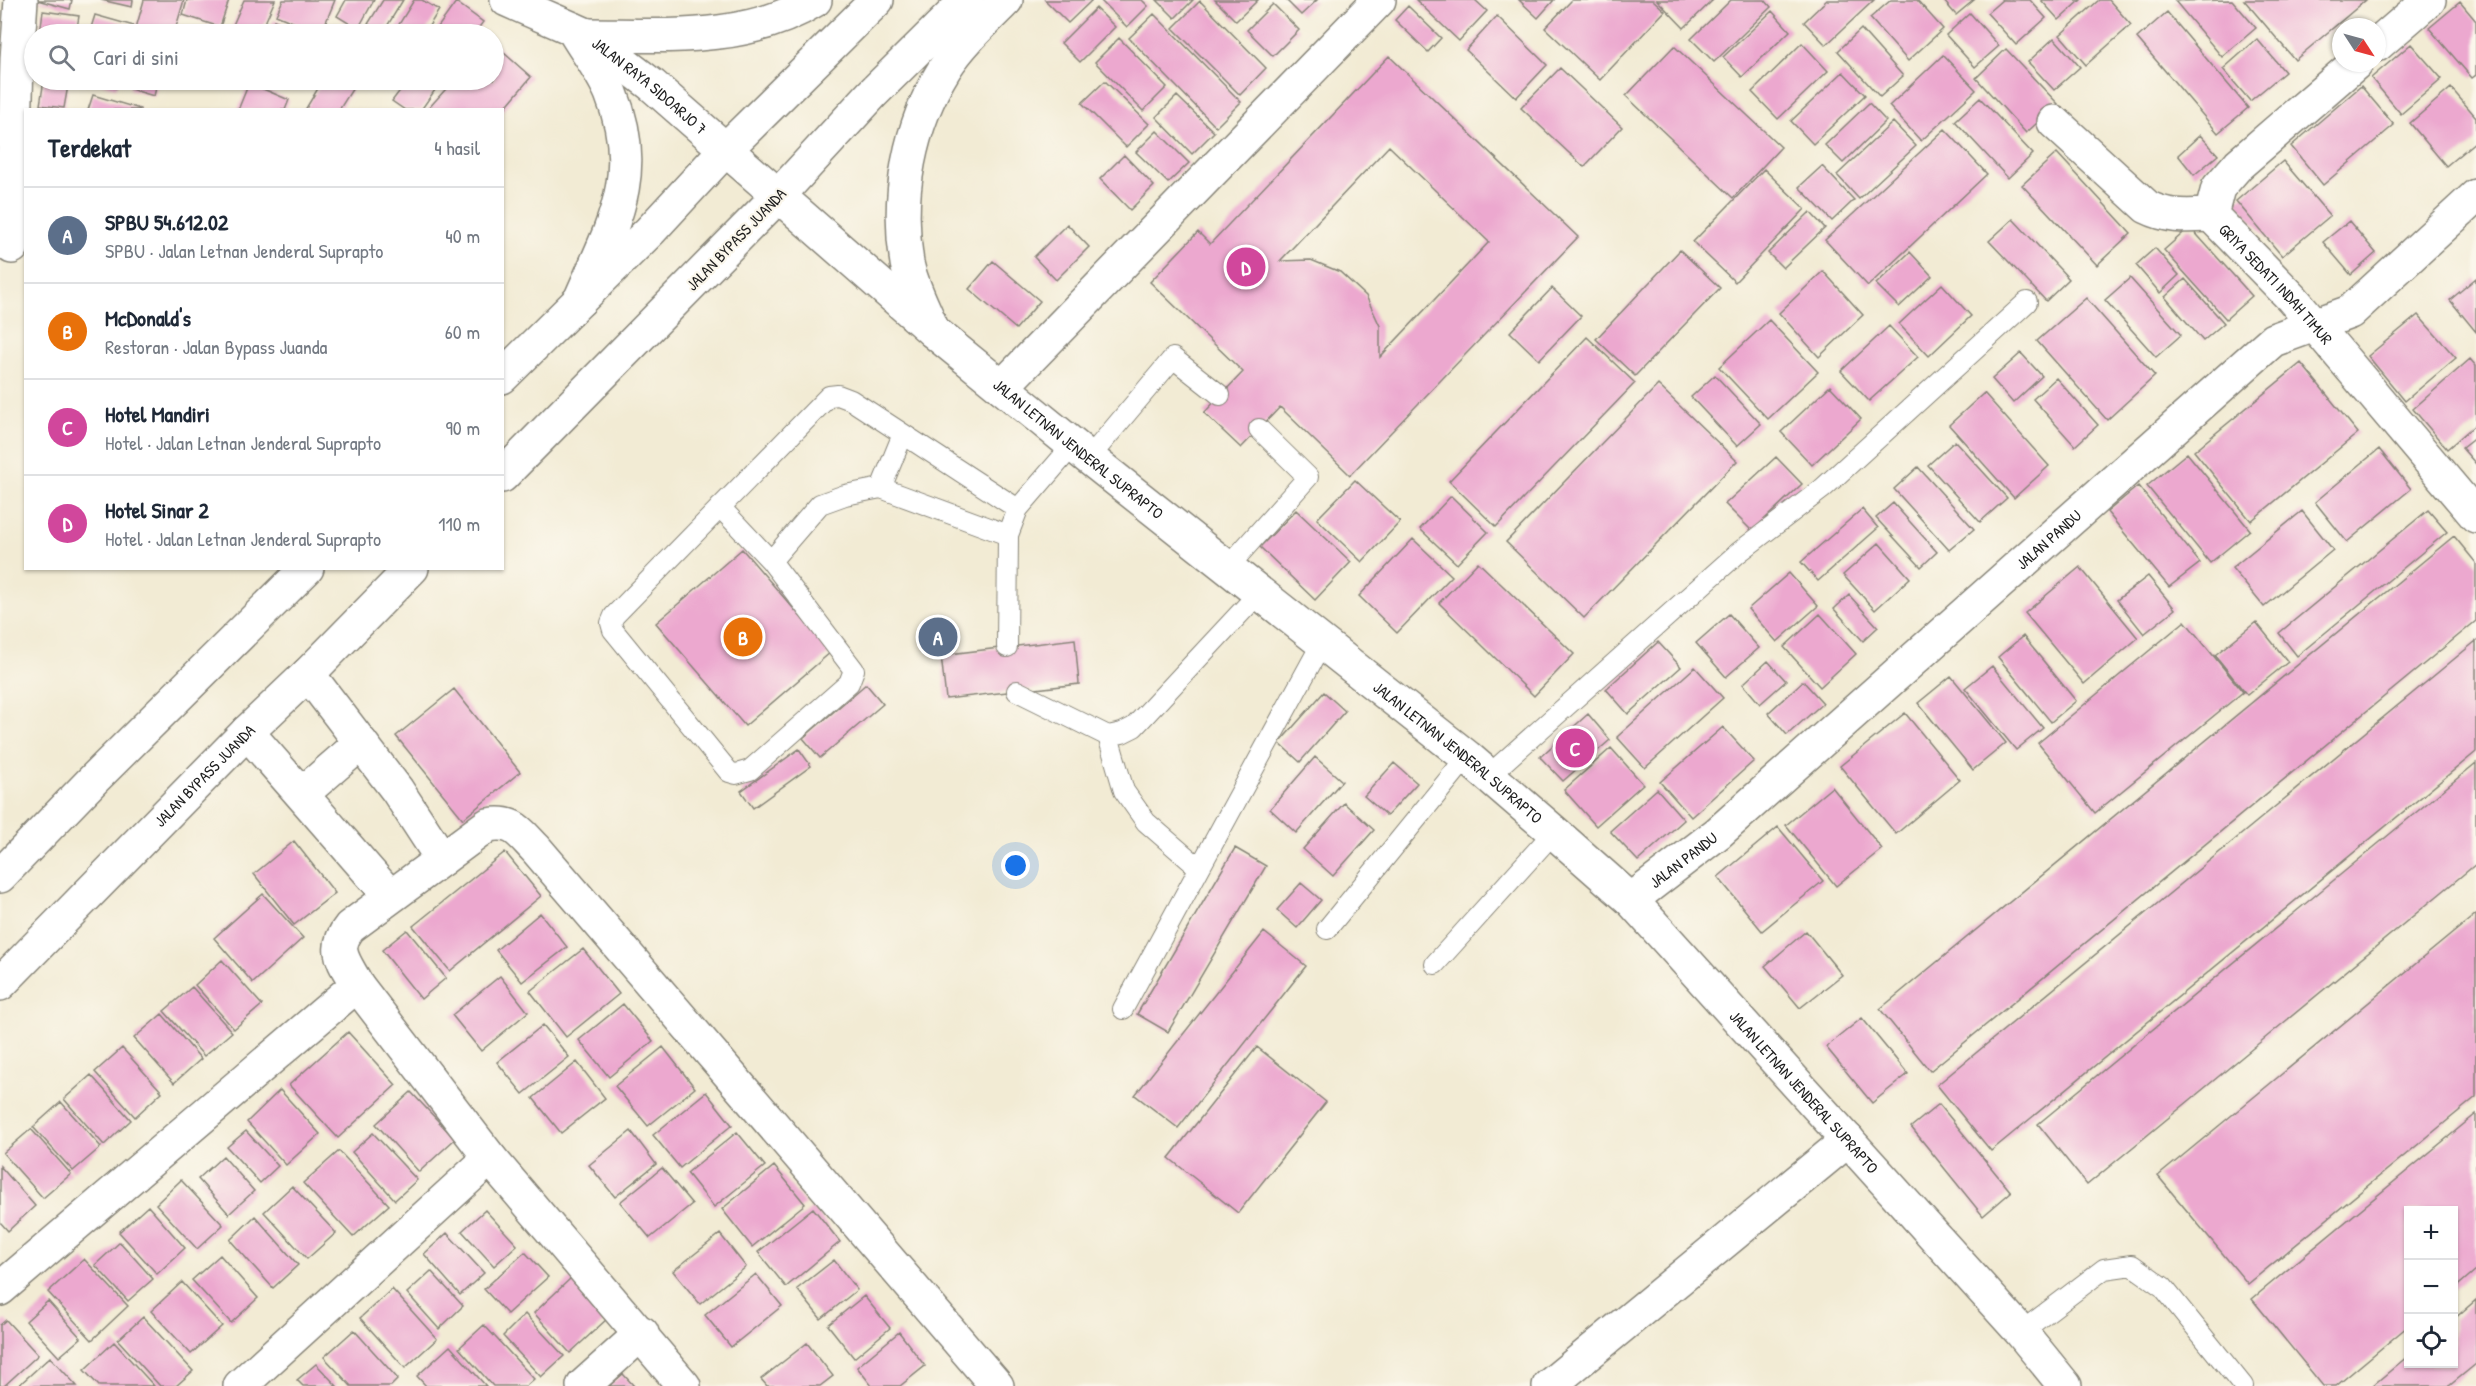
<!DOCTYPE html>
<html lang="id">
<meta charset="utf-8">
<style>
body{margin:0;font-family:"Patrick Hand",sans-serif;background:#f6f6f7;color:#1f2937}
.controls{position:absolute;right:18px;bottom:18px;display:grid;overflow:hidden;border-radius:0px;box-shadow:0 2px 4px #0004}
.controls button{width:54px;height:54px;display:grid;place-items:center;padding:0;border:0;border-bottom:2px solid #e0e1e3;background:#fff;color:#1f2937;font:30px sans-serif}
.compass{position:absolute;left:2332px;top:18px;width:54px;height:54px;border-radius:50%;background:#fff;box-shadow:0 2px 4px #0004;rotate:126deg}
.you{position:absolute;left:1016px;top:866px;width:21px;height:21px;margin:-15px;border:4px solid #fff;border-radius:50%;background:#1a73e8;box-shadow:0 0 0 9px #1a73e833}
.badge{display:grid;place-items:center;width:39px;height:39px;border-radius:50%;background:#1a73e8;color:#fff;font-size:20px;font-weight:700}
.pin{position:absolute;translate:-50% -50%;border:3px solid #fff;box-shadow:0 2px 6px #0006}
.list{margin:0;padding:0;list-style:none}
h2{display:flex;justify-content:space-between;align-items:center;height:78px;margin:0;padding:0 24px;font-size:26px}
h2 small{font-size:20px;font-weight:400;color:#747a83}
.list li{display:grid;grid-template-columns:39px 1fr auto;gap:18px;align-items:center;box-sizing:border-box;height:96px;padding:0 24px;border-top:2px solid #e0e1e3}
.list b{display:block;font-size:22px;white-space:nowrap}
.list p{margin:0;font-size:20px;white-space:nowrap;color:#747a83}
.list em{font-size:20px;font-style:normal;color:#747a83}
.icon{flex:none;width:33px;height:33px;fill:none;stroke:currentColor;stroke-width:2;stroke-linecap:round;stroke-linejoin:round}
.map{position:relative;flex:none;width:2476px;height:1386px;overflow:hidden}
.search{position:absolute;background:#fff;box-shadow:0 2px 4px #0004;left:24px;top:24px;width:480px;height:66px;display:flex;align-items:center;gap:15px;box-sizing:border-box;padding:0 21px;border-radius:33px;color:#747a83;font-size:22px}
.panel{position:absolute;background:#fff;box-shadow:0 2px 4px #0004;left:24px;top:108px;width:480px;height:462px;border-radius:0px}
.map>svg:first-child{display:block}
.building{fill:#eca8cf;fill-rule:evenodd}
.lines{fill:none;stroke-linecap:round;stroke-linejoin:round}
.service-casing{stroke:#878478;stroke-width:22}
.minor-casing{stroke:#878478;stroke-width:36}
.tertiary-casing{stroke:#878478;stroke-width:36}
.secondary-casing{stroke:#878478;stroke-width:36}
.trunk-casing{stroke:#878478;stroke-width:36}
.service{stroke:#fff;stroke-width:20}
.minor{stroke:#fff;stroke-width:33}
.tertiary{stroke:#fff;stroke-width:33}
.secondary{stroke:#fff;stroke-width:33}
.trunk{stroke:#fff;stroke-width:33}
.labels{text-anchor:middle;dominant-baseline:central;stroke-width:4.5;stroke-linejoin:round;paint-order:stroke}
.street-label{font-size:16px;fill:#1c1c1c;stroke:#fbf7ec}
</style>
<div class="map">
<svg width="2476" height="1386" viewBox="0 0 2476 1386">
<rect width="100%" height="100%" fill="#fbf7ec"/>
<filter id="ink" filterUnits="userSpaceOnUse"><feTurbulence type="fractalNoise" baseFrequency=".0167" numOctaves="2"/><feDisplacementMap in="SourceGraphic" scale="12" xChannelSelector="R" yChannelSelector="G"/><feConvolveMatrix kernelMatrix="1 2 1 2 8 2 1 2 1" color-interpolation-filters="sRGB"/></filter>
<filter id="wash" filterUnits="userSpaceOnUse"><feTurbulence type="fractalNoise" baseFrequency=".008" numOctaves="4" result="noise"/><feDisplacementMap in="SourceGraphic" scale="24" xChannelSelector="R" yChannelSelector="G"/><feGaussianBlur stdDeviation="1.35" result="paint"/><feColorMatrix in="noise" values="0 0 0 0 0 0 0 0 0 0 0 0 0 0 0 0 0 1.4 0 .05"/><feComposite in="paint" operator="in"/></filter>
<g filter="url(#wash)">
<rect width="100%" height="100%" fill="#f2ebd4"/>
<g id="blocks">
<!-- building -->
<path class="building" d="M37 0H72L70 9Z
M101 0H133L132 7Z
M144 0H184L174 34H158L136 28Z
M187 0H229L220 27 183 15Z
M244 0H275L260 34H229Z
M283 0H335L321 34 276 15Z
M346 0H374L358 29 337 16Z
M383 0H403L383 33 368 24Z
M414 0H422L439 10 424 34H393Z
M1045 0H1092L1068 23Z
M1100 0H1142L1148 6 1127 27Z
M1157 0H1193L1175 18Z
M1215 0H1258L1236 21Z
M1286 0H1317L1301 15Z
M1416 0H1475L1487 11 1459 41Z
M1519 0H1554L1538 18Z
M1572 0H1653L1665 11 1600 80 1545 28Z
M1657 0H1713L1684 28Z
M1731 0H1765L1771 7 1714 62 1691 39Z
M1827 0H1874L1826 45 1804 22Z
M1891 0H1917L1943 29 1908 61 1870 18Z
M1943 0H1974L1956 15Z
M2002 0H2030L2046 18 2016 45 1987 13Z
M2041 0H2081L2059 20Z
M2099 0H2109L2131 25 2086 65 2060 35Z
M2232 0 2256 28 2222 57 2175 1Z
M2244 0H2366L2295 60Z
M1200 1 1266 68 1240 95 1173 28Z
M456 2 483 22 474 34H433Z
M2460 2 2476 21V75L2472 78 2429 28Z
M1273 4 1299 30 1273 56 1247 30Z
M1408 6 1441 38 1428 52 1395 20Z
M1096 8 1115 27 1080 62 1061 43Z
M43 11 79 16 76 34H40Z
M1772 11 1790 31 1742 77 1723 57Z
M2167 12 2248 108 2218 133 2137 38Z
M1970 13 1999 46 1975 67 1946 35Z
M1154 14 1241 102 1216 127 1129 38Z
M95 15 134 26 132 34H89Z
M1497 16 1547 65 1516 98 1466 50Z
M274 20 309 34H268Z
M1861 29 1903 76 1880 97 1838 51Z
M1119 38 1167 87 1143 111 1095 62Z
M2054 38 2080 67 2054 90 2028 62Z
M2257 39 2285 72 2250 101 2223 69Z
M1802 43 1828 71 1778 119 1752 92Z
M494 44 531 77 503 110H427L454 80H494Z
M2411 44 2442 79 2401 114 2371 78Z
M1674 46 1781 147 1733 198 1626 96Z
M2006 49 2058 104 2026 133 1976 78Z
M1943 55 1976 90 1921 141 1889 106Z
M1389 56 1578 237 1350 475 1280 407 1241 448 1204 413 1243 372 1150 282 1198 232 1210 244ZM1389 146 1489 242 1380 357V326L1366 296 1340 272 1311 260 1280 261Z
M1560 68 1622 127 1584 167 1521 108Z
M1843 72 1865 95 1813 144 1791 121Z
M44 80H69L64 108 40 105Z
M90 80H119L116 88Z
M132 80H158L154 96 130 89Z
M323 80H358L339 110H305Z
M408 80H442L421 110H405L392 101Z
M1105 81 1149 124 1126 147 1082 103Z
M249 83 289 100 285 110H238Z
M2361 86 2394 125 2323 185 2291 146Z
M2451 88 2476 117V141L2446 166 2410 123Z
M93 95 140 109V110H88Z
M1177 96 1214 132 1192 154 1156 117Z
M1980 98 2033 154 2008 178 1955 121Z
M1869 103 1886 121 1843 163 1825 145Z
M1893 122 1916 146 1859 199 1837 175Z
M1945 129 1987 174 1868 286 1825 240Z
M1157 131 1189 163 1168 183 1136 152Z
M2200 135 2218 155 2194 175 2178 155Z
M2057 153 2131 233 2097 265 2022 185Z
M1124 155 1154 186 1130 210 1100 179Z
M2283 161 2330 216 2282 256 2236 201Z
M1822 166 1854 200 1832 221 1799 187Z
M1764 169 1805 209 1735 282 1693 242Z
M1810 212 1825 228 1783 268 1768 253Z
M2013 219 2069 279 2046 301 1989 241Z
M2349 221 2376 253 2351 275 2323 242Z
M1067 224 1089 247 1056 280 1034 257Z
M2190 227 2252 296 2226 319 2164 250Z
M2155 248 2179 275 2160 293 2136 265Z
M1680 250 1720 288 1635 376 1596 339Z
M1910 252 1932 276 1899 307 1876 284Z
M993 261 1040 301 1016 329 969 289Z
M1823 271 1863 315 1819 357 1779 313Z
M2130 278 2181 335 2156 357 2105 300Z
M2476 278V332L2450 300Z
M2185 279 2224 323 2203 341 2165 297Z
M1942 284 1971 316 1929 356 1899 324Z
M1552 288 1581 316 1539 360 1510 332Z
M2086 298 2155 376 2107 420 2037 341Z
M2418 315 2456 358 2405 401 2368 356Z
M1769 320 1818 372 1768 419 1719 367Z
M1889 326 1918 357 1869 401 1841 371Z
M1587 337 1635 383 1496 527 1449 481Z
M2021 353 2042 376 2013 403 1992 379Z
M2470 359 2476 366V424L2447 449 2413 409Z
M2301 363 2358 433 2251 521 2194 451Z
M1715 375 1761 424 1737 446 1691 397Z
M2056 378 2098 425 2075 446 2033 399Z
M1658 385 1737 461 1584 618 1506 542Z
M1830 386 1861 419 1812 465 1781 432Z
M1984 393 2049 466 2014 498 1949 425Z
M2476 437V464L2462 448Z
M1955 441 2007 498 1980 522 1928 465Z
M2379 449 2411 489 2347 542 2315 502Z
M2187 453 2250 530 2210 563 2147 486Z
M1776 457 1802 484 1752 531 1725 504Z
M1918 467 1974 529 1949 550 1894 489Z
M1355 480 1400 522 1362 562 1317 519Z
M2138 486 2200 563 2169 587 2107 512Z
M1451 496 1488 532 1457 564 1420 529Z
M1893 503 1937 552 1921 567 1876 518Z
M1862 509 1878 528 1818 581 1801 562Z
M1296 510 1351 562 1315 600 1260 547Z
M2428 510 2447 532 2297 656 2279 633Z
M2302 511 2333 550 2264 607 2232 568Z
M2454 536 2476 563V621L1930 1071 1880 1009Z
M1413 539 1452 576 1397 633 1359 596Z
M1879 543 1910 578 1875 610 1843 575Z
M742 549 831 652 745 726 656 623Z
M1478 562 1574 654 1534 696 1439 603Z
M2080 567 2138 638 2084 684 2025 613Z
M1789 573 1818 606 1777 642 1748 609Z
M2148 576 2175 609 2144 634 2117 600Z
M1849 595 1878 627 1863 641 1834 609Z
M1729 614 1759 648 1726 677 1696 643Z
M1820 614 1856 654 1820 687 1784 647Z
M2185 621 2243 692 2095 813 2038 743Z
M2256 622 2288 662 2247 695 2215 655Z
M2023 636 2076 701 2051 722 1998 657Z
M1075 639 1079 684 946 699 941 655Z
M2476 641V752L1991 1151 1937 1085Z
M1658 642 1681 667 1628 714 1606 689Z
M1768 661 1786 681 1760 704 1743 684Z
M1992 666 2043 728 2016 750 1965 688Z
M1695 667 1723 698 1645 768 1617 737Z
M1951 676 2006 743 1973 770 1918 703Z
M1803 681 1823 703 1787 735 1768 713Z
M866 684 883 704 820 758 803 738Z
M454 689 520 772 463 819 396 736Z
M1324 692 1345 711 1300 762 1279 743Z
M1905 713 1960 780 1896 834 1840 766Z
M1588 714 1610 740 1563 781 1540 757Z
M1723 727 1754 761 1691 817 1660 782Z
M1611 748 1643 784 1596 826 1564 790Z
M799 749 811 766 753 808 741 791Z
M1315 757 1342 781 1296 833 1270 809Z
M1394 763 1417 783 1387 816 1364 796Z
M2476 763V864L2087 1185 2038 1124Z
M1832 787 1882 849 1836 886 1786 825Z
M1657 789 1684 820 1638 861 1610 831Z
M1344 803 1374 830 1333 876 1303 849Z
M1778 827 1823 881 1762 931 1718 877Z
M294 841 335 893 294 925 254 874Z
M1235 848 1266 866 1168 1032 1137 1014Z
M505 852 541 896 450 971 413 926Z
M1301 883 1321 900 1297 928 1277 910Z
M263 894 303 938 253 983 214 938Z
M540 913 567 947 522 982 496 950Z
M2476 914V1097L2248 1284 2158 1176Z
M407 930 446 978 421 999 382 950Z
M1806 931 1842 975 1800 1008 1765 966Z
M1264 932 1306 966 1178 1128 1135 1095Z
M583 949 619 994 566 1037 530 991Z
M222 960 262 1005 234 1029 195 985Z
M500 976 528 1012 481 1051 452 1015Z
M192 987 232 1032 204 1056 164 1011Z
M623 1004 653 1041 609 1077 579 1040Z
M162 1014 201 1059 174 1083 134 1038Z
M1862 1018 1908 1074 1872 1103 1826 1047Z
M543 1025 569 1057 523 1094 497 1062Z
M348 1032 396 1085 338 1138 289 1085Z
M663 1047 695 1088 648 1126 615 1086Z
M1257 1047 1326 1102 1238 1213 1169 1158Z
M122 1048 162 1092 135 1117 95 1072Z
M577 1062 605 1098 561 1133 533 1098Z
M91 1075 131 1120 104 1145 64 1099Z
M280 1090 320 1134 286 1165 247 1122Z
M411 1092 455 1139 419 1172 376 1124Z
M706 1092 732 1125 680 1168 653 1135Z
M61 1102 101 1147 73 1171 33 1127Z
M1939 1104 2011 1192 1983 1216 1911 1127Z
M2476 1114V1270L2454 1289V1210H2408V1326L2336 1386H2323L2252 1299Z
M31 1129 71 1174 43 1198 3 1153Z
M246 1131 278 1166 260 1183 227 1147Z
M631 1131 656 1164 615 1197 589 1165Z
M737 1132 765 1166 714 1207 687 1173Z
M373 1133 417 1180 395 1200 352 1152Z
M339 1151 389 1205 353 1237 303 1183Z
M223 1156 254 1191 229 1214 198 1179Z
M0 1166 35 1206 8 1231 0 1222Z
M774 1166 805 1204 752 1247 722 1209Z
M662 1168 692 1204 650 1238 620 1202Z
M181 1180 223 1225 197 1249 156 1204Z
M292 1186 336 1233 307 1259 264 1212Z
M148 1206 185 1248 157 1274 119 1232Z
M813 1208 840 1242 786 1287 758 1252Z
M485 1210 517 1245 494 1266 462 1231Z
M255 1216 298 1265 273 1288 230 1240Z
M447 1233 484 1273 460 1295 424 1254Z
M720 1234 746 1267 700 1304 673 1271Z
M120 1242 153 1279 128 1301 95 1265Z
M525 1252 548 1277 507 1314 484 1289Z
M220 1255 258 1298 231 1323 192 1280Z
M84 1259 128 1306 92 1340 48 1292Z
M834 1260 857 1290 821 1319 797 1289Z
M431 1271 463 1306 439 1329 407 1293Z
M756 1274 782 1306 731 1347 705 1315Z
M571 1278 607 1319 570 1353 534 1313Z
M182 1282 222 1326 191 1354 151 1311Z
M392 1289 437 1339 405 1368 360 1318Z
M864 1296 890 1328 854 1358 828 1325Z
M2476 1300V1364L2449 1386H2372L2408 1356V1364H2454V1319Z
M48 1301 81 1338 59 1357 26 1321Z
M525 1314 564 1356 541 1377 503 1336Z
M143 1317 193 1371 176 1386H160L118 1340Z
M6 1320 38 1355 4 1386H0V1325Z
M484 1325 534 1379 526 1386H493L459 1348Z
M354 1330 398 1379 391 1386H351L324 1357Z
M899 1332 925 1366 900 1386H872L857 1367Z
M114 1342 154 1386H99L84 1370Z
M807 1343 833 1376 820 1386H767L761 1379Z
M450 1346 486 1386H426L417 1376Z
M50 1357 77 1386H18Z
M316 1364 337 1386H303L297 1380Z
M623 1374 634 1386H609Z"/>
</g>
</g>
<g filter="url(#ink)">
<use href="#blocks" fill-opacity="0" stroke="#878478" stroke-width="1.5"/>
<g class="lines">
<defs>
<path id="service" d="M1089 458 1173 358 1220 395
M881 488 903 434
M720 507 771 561
M1008 535 881 488 845 495 820 504 771 561 854 670 849 683 750 770 736 774 729 772 613 630 611 623 614 616 829 396 838 395 851 400 1018 509
M1227 568 1308 477 1259 429
M1007 647 1008 535 1018 509 1073 445
M1017 691 1108 736 1122 733 1134 727 1259 593
M1108 736 1124 791 1146 822 1199 868
M1488 776 1738 553 1822 489 2027 302
M1327 929 1467 757
M1435 964 1554 832
M1123 1009 1322 643
M2021 1332 2104 1269 2132 1265 2163 1287 2243 1386"/>
<g id="minor">
<path d="M2377 45 2429 0"/>
<path id="s1" d="M2356 63 2239 164 2218 188 2211 215 2292 298 2476 516"/>
<path d="M2054 122 2147 207C2169 218 2187 216 2211 215"/>
<path d="M12 247 17 59 21 0"/>
<path d="M308 674 397 790 442 859"/>
<path d="M247 732 390 896"/>
<path d="M302 794 361 743"/>
<path id="s2" d="M1631 900 1718 833 2273 340 2350 312 2476 196"/>
<path d="M0 1289 357 985"/>
<path d="M240 1386 490 1158"/>
<path d="M583 1386 642 1333"/>
<path d="M684 1386 490 1158 357 985C345 962 331 950 350 927L488 825C514 820 520 833 536 849L997 1386"/>
<path d="M1549 1386 1848 1140"/>
</g>
<path id="tertiary" d="M587 35C663 35 747 43 815 0
M933 331C925 310 911 285 907 263 896 196 909 126 945 68 961 43 985 21 1006 0
M1002 387 1379 0"/>
<g id="secondary">
<path id="s3" d="M507 0 587 35 652 85 933 331 1089 458 1467 757 1554 832 1631 900 2021 1332 2065 1386"/>
<path d="M502 377 650 231 725 150"/>
<path d="M502 476 778 196"/>
<path d="M0 876 94 779 307 568"/>
<path id="s4" d="M0 984 247 732 308 674 412 568"/>
</g>
<path id="trunk" d="M573 29C585 50 602 71 611 93 644 175 612 226 580 300
M725 150 877 0
M778 196 872 94 967 0"/>
</defs>
<!-- service casing -->
<use href="#service" class="service-casing"/>
<!-- minor casing -->
<use href="#minor" class="minor-casing"/>
<!-- tertiary casing -->
<use href="#tertiary" class="tertiary-casing"/>
<!-- secondary casing -->
<use href="#secondary" class="secondary-casing"/>
<!-- trunk casing -->
<use href="#trunk" class="trunk-casing"/>
<!-- service -->
<use href="#service" class="service"/>
<!-- minor -->
<use href="#minor" class="minor"/>
<!-- tertiary -->
<use href="#tertiary" class="tertiary"/>
<!-- secondary -->
<use href="#secondary" class="secondary"/>
<!-- trunk -->
<use href="#trunk" class="trunk"/>
</g>
</g>
<g class="labels">
<!-- street labels -->
<g class="street-label">
<text stroke="none"><textPath href="#s3" startOffset="168">JALAN RAYA SIDOARJO 7</textPath></text>
<text transform="translate(736 239) rotate(-46)">JALAN BYPASS JUANDA</text>
<text stroke="none"><textPath href="#s1" startOffset="309">GRIYA SEDATI INDAH TIMUR</textPath></text>
<text stroke="none"><textPath href="#s3" startOffset="730">JALAN LETNAN JENDERAL SUPRAPTO</textPath></text>
<text stroke="none"><textPath href="#s2" startOffset="552">JALAN PANDU</textPath></text>
<text stroke="none"><textPath href="#s3" startOffset="1216">JALAN LETNAN JENDERAL SUPRAPTO</textPath></text>
<text stroke="none"><textPath href="#s4" startOffset="292">JALAN BYPASS JUANDA</textPath></text>
<text stroke="none"><textPath href="#s2" startOffset="66">JALAN PANDU</textPath></text>
<text stroke="none"><textPath href="#s3" startOffset="1702">JALAN LETNAN JENDERAL SUPRAPTO</textPath></text>
</g>
</g>
</svg>
<div class="controls">
<button>+</button>
<button>−</button>
<button><svg class="icon" aria-label="locate" viewBox="0 0 24 24"><circle cx="12" cy="12" r="6"/><path d="M12 2v4M12 18v4M2 12h4M18 12h4"/></svg></button>
</div>
<svg class="compass" viewBox="-18 -18 36 36"><path d="M0-13l5 13h-10z" fill="#e53935"/><path d="M0 13l5-13h-10z" fill="#747a83"/></svg>
<div class="you"></div>
<div class="pin badge" style="left:938px;top:637px;background:#5c6f8a">A</div>
<div class="pin badge" style="left:743px;top:637px;background:#e8710a">B</div>
<div class="pin badge" style="left:1575px;top:748px;background:#d1479c">C</div>
<div class="pin badge" style="left:1246px;top:267px;background:#d1479c">D</div>
<div class="search"><svg class="icon" aria-label="search" viewBox="0 0 24 24"><circle cx="10" cy="10" r="6"/><path d="M15 15l6 6"/></svg>Cari di sini</div>
<section class="panel">
<h2>Terdekat<small>4 hasil</small></h2>
<ul class="list">
<li><span class="badge" style="background:#5c6f8a">A</span><div><b>SPBU 54.612.02</b><p>SPBU · Jalan Letnan Jenderal Suprapto</p></div><em>40 m</em></li>
<li><span class="badge" style="background:#e8710a">B</span><div><b>McDonald's</b><p>Restoran · Jalan Bypass Juanda</p></div><em>60 m</em></li>
<li><span class="badge" style="background:#d1479c">C</span><div><b>Hotel Mandiri</b><p>Hotel · Jalan Letnan Jenderal Suprapto</p></div><em>90 m</em></li>
<li><span class="badge" style="background:#d1479c">D</span><div><b>Hotel Sinar 2</b><p>Hotel · Jalan Letnan Jenderal Suprapto</p></div><em>110 m</em></li>
</ul>
</section>
</div>
